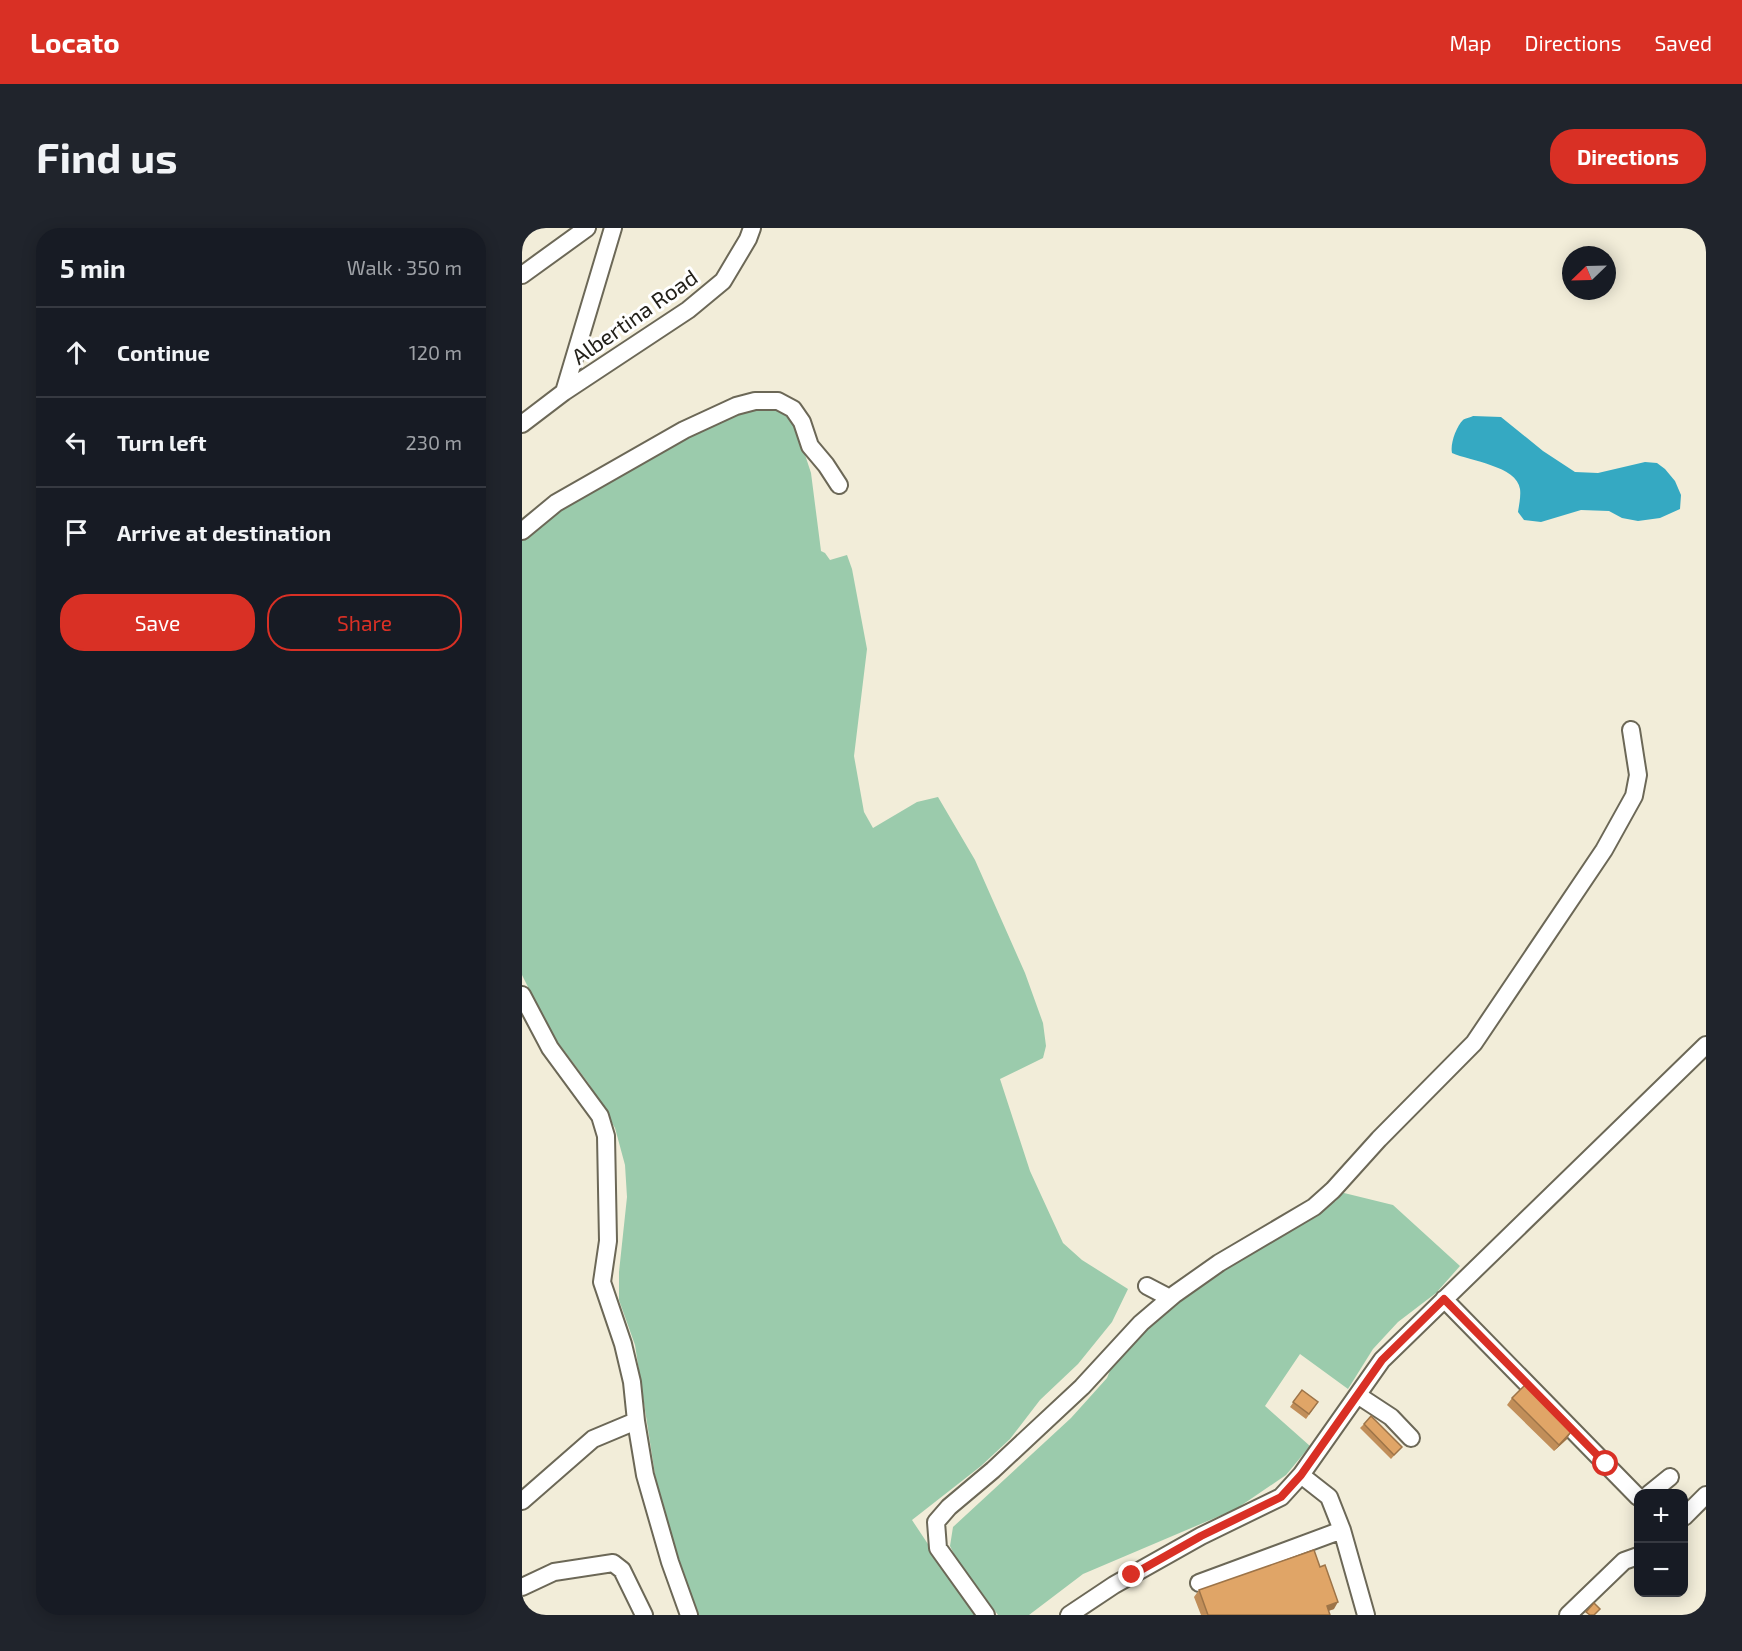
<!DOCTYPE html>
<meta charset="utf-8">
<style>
body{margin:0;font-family:"Exo 2",sans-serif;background:#20242c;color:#f1f3f6}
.controls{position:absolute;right:18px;bottom:18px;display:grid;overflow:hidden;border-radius:12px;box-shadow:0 3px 15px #0003}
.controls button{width:54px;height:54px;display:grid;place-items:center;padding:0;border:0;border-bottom:2px solid #363941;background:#171b24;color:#f1f3f6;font:30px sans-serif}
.compass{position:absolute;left:1040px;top:18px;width:54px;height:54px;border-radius:50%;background:#171b24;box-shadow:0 3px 15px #0003;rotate:247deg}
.stop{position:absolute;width:18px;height:18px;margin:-14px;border:4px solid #d93025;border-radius:50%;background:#fff}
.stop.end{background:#d93025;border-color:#fff;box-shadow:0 2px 6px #0008}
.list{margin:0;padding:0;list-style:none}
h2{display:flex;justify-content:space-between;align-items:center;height:78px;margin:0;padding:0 24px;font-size:26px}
h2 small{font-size:20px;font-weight:400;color:#9ea1a6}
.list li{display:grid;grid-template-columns:39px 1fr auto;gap:18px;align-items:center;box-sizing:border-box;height:90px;padding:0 24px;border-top:2px solid #363941}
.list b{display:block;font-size:22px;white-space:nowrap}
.list em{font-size:20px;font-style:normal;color:#9ea1a6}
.actions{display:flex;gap:12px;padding:18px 24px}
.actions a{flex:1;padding:14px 0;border:2px solid #d93025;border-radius:24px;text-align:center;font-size:21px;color:#d93025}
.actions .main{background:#d93025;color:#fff}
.icon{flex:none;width:33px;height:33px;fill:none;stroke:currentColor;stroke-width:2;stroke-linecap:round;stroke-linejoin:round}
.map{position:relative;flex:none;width:1184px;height:1387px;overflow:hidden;border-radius:24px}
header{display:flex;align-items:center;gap:36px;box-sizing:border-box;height:84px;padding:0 30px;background:#d93025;color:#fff}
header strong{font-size:28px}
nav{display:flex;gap:33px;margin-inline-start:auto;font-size:21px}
.intro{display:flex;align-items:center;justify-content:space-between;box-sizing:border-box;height:144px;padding:0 36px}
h1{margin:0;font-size:42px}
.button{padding:15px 27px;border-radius:24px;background:#d93025;color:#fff;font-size:21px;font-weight:700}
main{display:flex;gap:36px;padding:0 36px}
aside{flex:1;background:#171b24;border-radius:24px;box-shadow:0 3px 15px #0003}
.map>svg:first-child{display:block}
.green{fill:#9bcbac}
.water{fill:#35a9c2}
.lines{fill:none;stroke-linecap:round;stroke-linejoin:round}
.minor-casing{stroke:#6c6857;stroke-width:20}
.minor{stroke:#fff;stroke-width:16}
.wall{fill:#c18e59}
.shaded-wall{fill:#9d7448}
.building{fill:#e0a567;stroke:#9d7448;stroke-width:1.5}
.route{stroke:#d93025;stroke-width:8}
.labels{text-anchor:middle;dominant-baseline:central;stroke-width:6;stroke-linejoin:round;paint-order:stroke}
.street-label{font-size:22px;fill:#23211a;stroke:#fff}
</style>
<header>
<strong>Locato</strong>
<nav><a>Map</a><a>Directions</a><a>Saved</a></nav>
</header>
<div class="intro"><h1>Find us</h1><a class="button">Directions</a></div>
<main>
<aside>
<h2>5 min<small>Walk · 350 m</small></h2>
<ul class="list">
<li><svg class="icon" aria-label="ahead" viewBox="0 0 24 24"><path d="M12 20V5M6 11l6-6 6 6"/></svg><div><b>Continue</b></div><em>120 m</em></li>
<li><svg class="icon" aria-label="left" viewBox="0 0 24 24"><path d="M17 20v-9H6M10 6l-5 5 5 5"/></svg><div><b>Turn left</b></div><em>230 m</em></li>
<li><svg class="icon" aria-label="arrive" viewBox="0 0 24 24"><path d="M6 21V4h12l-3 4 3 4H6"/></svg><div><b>Arrive at destination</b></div></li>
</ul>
<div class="actions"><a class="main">Save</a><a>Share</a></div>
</aside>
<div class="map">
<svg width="1184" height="1387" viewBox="0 0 1184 1387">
<rect width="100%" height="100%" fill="#f2edd9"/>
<!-- green -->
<path class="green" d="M245 178 261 182 271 190 289 245 299 323 303 325 308 332 325 327 330 341 345 421 332 528 342 584 351 600 395 574 416 569 453 632 503 745 521 795 524 818 521 830 478 851 508 943 541 1015 560 1032 606 1061 590 1094 556 1136 518 1172 488 1211 459 1238 390 1292 453 1387H175L153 1325 136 1266 113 1117 97 1072V1044L105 969 103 937 93 900 67 856 29 805 0 747V306L16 293 204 187Z
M818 964 871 977 938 1038 914 1065 876 1094 851 1121 826 1161 778 1126 743 1178 788 1218 764 1247 714 1281 561 1346 507 1387H476L434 1330 428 1318 431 1299 549 1190 585 1150 593 1130 647 1078 774 995 814 973Z"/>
<!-- water -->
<path class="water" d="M951 188 979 189 1021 223 1053 244 1076 245 1123 234 1135 235 1143 241 1153 253 1159 267 1158 281 1138 290 1116 293 1100 290 1087 283 1059 282 1019 294 1002 292 996 284C997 277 999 268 998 261 995 238 948 233 930 225 928 216 934 199 941 192 942 191 949 189 951 188Z"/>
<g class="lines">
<defs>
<path id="minor" d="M0 47 65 0
M42 164 91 0
M0 196 42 164 166 82 201 53 226 11 230 0
M0 303 34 275 162 202 214 178 233 173H256L271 181 280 194 288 218 304 237 317 257
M0 767 28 820 78 888 84 908 86 1013 80 1054 101 1116 110 1154 114 1193 123 1247 148 1334 167 1387
M625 1058 648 1070
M922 1071 1116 1269
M837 1168 869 1189 889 1210
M779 1247 807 1269 820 1302 844 1387
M1127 1266 1148 1249
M0 1273 71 1211 114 1193
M1162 1289 1184 1267
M677 1355 820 1302
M0 1359 32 1344 91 1335 100 1342 122 1387
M464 1387 416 1320 414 1294 427 1279 471 1242 560 1159 619 1095 653 1066 697 1035 792 979 811 962 857 911 952 815 1082 622 1112 568 1116 547 1109 502
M547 1387 592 1357 679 1308 759 1269 779 1247 860 1132 1184 817
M1046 1387 1102 1333 1116 1328"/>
</defs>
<!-- minor casing -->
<use href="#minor" class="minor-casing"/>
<!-- minor -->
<use href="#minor" class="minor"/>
</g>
<!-- wall -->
<path class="wall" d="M780 1162 796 1174 784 1191 768 1179Z
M990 1170 1045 1211 1032 1223 985 1177Z
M842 1196 880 1219 869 1231 838 1200Z
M677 1362 812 1381 806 1383 808 1387H679L672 1369Z"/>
<!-- shaded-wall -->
<path class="shaded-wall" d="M1049 1204 1045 1211 1032 1223 1037 1217Z
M816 1374 812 1381 800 1385 805 1378Z"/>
<!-- building -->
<path class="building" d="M1003 1157 1049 1204 1037 1217 990 1170Z
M780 1162 796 1174 787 1186 771 1174Z
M849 1188 880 1219 872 1227 842 1196Z
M792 1322 798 1339 803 1337 816 1374 805 1378 808 1387H686L677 1362Z
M1072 1375 1078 1381 1072 1387H1068L1064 1384Z"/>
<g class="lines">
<!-- route -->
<path class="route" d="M610 1347 679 1308 759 1269 779 1247 860 1132 922 1071 1084 1236"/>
</g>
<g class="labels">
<!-- street labels -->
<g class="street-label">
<text transform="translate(112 88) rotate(-35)">Albertina Road</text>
</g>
</g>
</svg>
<div class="controls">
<button>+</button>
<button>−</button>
</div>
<svg class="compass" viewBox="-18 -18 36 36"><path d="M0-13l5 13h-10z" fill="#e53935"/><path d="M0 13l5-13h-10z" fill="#9ea1a6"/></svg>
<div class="stop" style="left:1084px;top:1236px"></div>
<div class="stop end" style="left:610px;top:1347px"></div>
</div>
</main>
